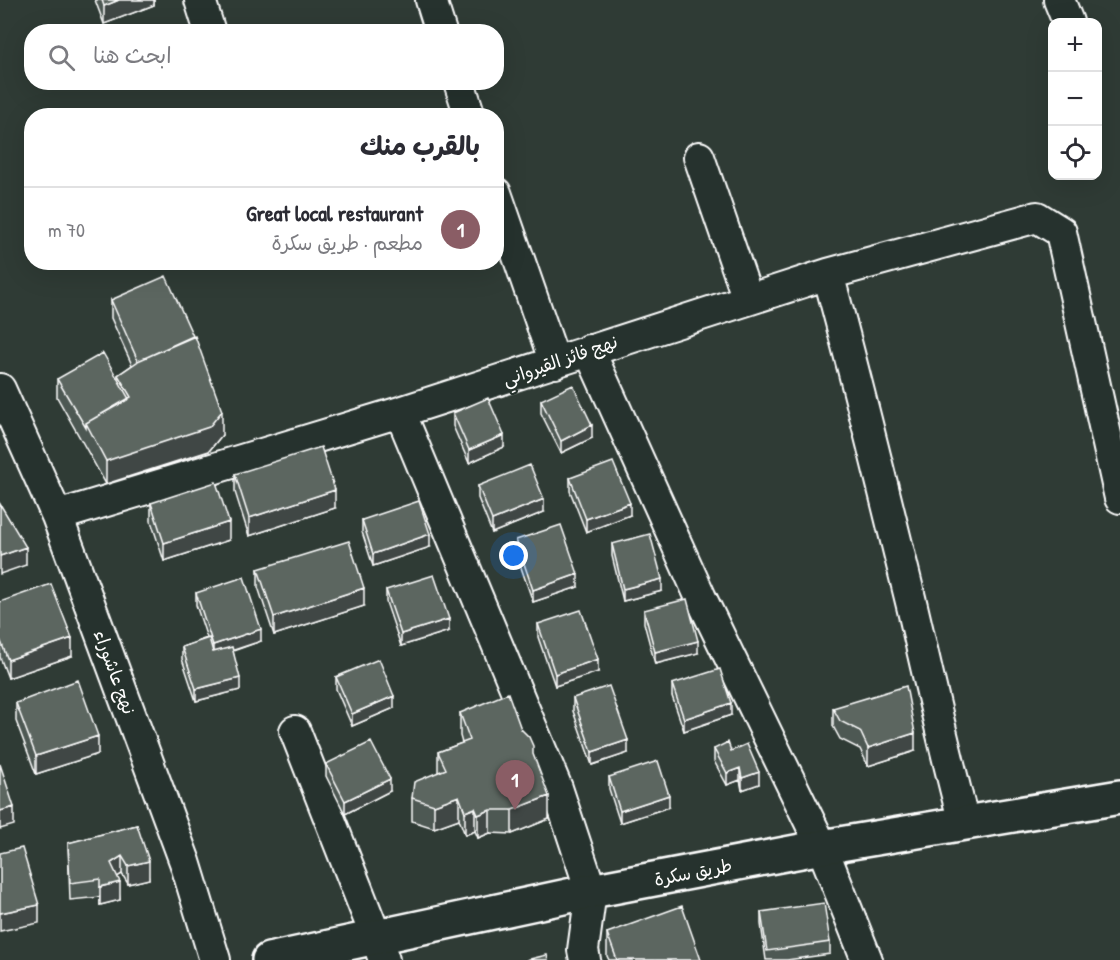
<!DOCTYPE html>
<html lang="ar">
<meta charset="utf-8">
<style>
body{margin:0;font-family:"Patrick Hand","Playpen Sans Arabic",sans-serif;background:#f2f2f3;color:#2b2b33;direction:rtl}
.controls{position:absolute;right:18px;top:18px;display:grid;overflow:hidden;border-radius:12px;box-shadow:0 6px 24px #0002}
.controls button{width:54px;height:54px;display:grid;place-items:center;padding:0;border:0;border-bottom:2px solid #e1e1e2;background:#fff;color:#2b2b33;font:30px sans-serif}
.you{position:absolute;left:514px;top:556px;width:21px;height:21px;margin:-15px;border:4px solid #fff;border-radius:50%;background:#1a73e8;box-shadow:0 0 0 9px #1a73e833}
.badge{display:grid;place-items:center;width:39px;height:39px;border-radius:50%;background:#8a5d65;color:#fff;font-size:20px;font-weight:700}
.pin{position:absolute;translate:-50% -50px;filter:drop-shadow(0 2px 3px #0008)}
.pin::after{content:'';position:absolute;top:32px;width:21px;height:18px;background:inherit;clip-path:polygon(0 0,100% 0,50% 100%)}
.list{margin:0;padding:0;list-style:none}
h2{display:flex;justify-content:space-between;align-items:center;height:78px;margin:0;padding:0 24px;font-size:26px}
h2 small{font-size:20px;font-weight:400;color:#7c7c81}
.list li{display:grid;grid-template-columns:39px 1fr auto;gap:18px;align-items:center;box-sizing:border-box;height:84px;padding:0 24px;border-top:2px solid #e1e1e2}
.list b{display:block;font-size:22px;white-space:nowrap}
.list p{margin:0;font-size:20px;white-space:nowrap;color:#7c7c81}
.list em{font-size:20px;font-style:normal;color:#7c7c81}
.icon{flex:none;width:33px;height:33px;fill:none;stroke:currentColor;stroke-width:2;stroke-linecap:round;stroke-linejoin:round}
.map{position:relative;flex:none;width:1120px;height:960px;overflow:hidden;direction:ltr}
.search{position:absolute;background:#fff;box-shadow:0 6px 24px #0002;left:24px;top:24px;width:480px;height:66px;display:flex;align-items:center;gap:15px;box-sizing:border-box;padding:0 21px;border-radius:24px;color:#7c7c81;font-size:22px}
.panel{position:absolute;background:#fff;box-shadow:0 6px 24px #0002;left:24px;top:108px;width:480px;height:162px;border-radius:24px;direction:rtl}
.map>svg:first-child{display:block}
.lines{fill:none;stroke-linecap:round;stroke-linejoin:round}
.minor-casing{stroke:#fff;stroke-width:34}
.major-casing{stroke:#fff;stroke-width:38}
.minor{stroke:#26332d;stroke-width:30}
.major{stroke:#26332d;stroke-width:33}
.wall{fill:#4e5853;stroke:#fff;stroke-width:1.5}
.shaded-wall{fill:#404744;stroke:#fff;stroke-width:1.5}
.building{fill:#5b6661;stroke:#fff;stroke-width:1.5}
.labels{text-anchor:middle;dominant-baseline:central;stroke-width:4.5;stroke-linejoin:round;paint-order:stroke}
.street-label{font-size:18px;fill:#fff;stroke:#26332d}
</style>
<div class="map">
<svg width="1120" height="960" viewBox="0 0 1120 960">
<rect width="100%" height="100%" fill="#2f3b35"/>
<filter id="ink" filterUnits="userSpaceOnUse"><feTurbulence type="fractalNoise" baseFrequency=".0167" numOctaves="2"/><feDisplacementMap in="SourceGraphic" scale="12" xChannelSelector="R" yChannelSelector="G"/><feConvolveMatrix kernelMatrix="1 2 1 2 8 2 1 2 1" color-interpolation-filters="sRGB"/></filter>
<g filter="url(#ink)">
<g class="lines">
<defs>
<path id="minor" d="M200 0 210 32
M431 0 441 32
M1059 0 1068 22
M459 82 470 116
M699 157 748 299
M496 193 555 363
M828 274C858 384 885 495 912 606 929 679 945 751 964 823
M589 350 701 598 822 847 867 960
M0 389 57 516 185 862 215 960
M400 412 557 788 591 891 583 950 585 960
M57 516 400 412 828 274 1037 217 1061 232 1120 498
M295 731 376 937 384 960"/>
<path id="major" d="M269 960 591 891 822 847 1120 797"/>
</defs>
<!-- minor casing -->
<use href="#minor" class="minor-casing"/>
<!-- major casing -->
<use href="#major" class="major-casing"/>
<!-- minor -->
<use href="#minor" class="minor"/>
<!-- major -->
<use href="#major" class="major"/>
</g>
<!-- wall -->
<path class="wall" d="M95 0H154V5L104 24Z
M111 300 222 435 209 451 106 484 57 397V379L118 380V375L132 365 111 318Z
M541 400 592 438 561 453 541 413Z
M453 413 504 447 469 463 453 426Z
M235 474 335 508 249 536 235 492Z
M570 478 630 515 586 532 570 491Z
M478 486 544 512 492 533 478 498Z
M151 503 229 540 164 561 151 521Z
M362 520 430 547 373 566 362 532Z
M516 540 578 587 533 602 516 553Z
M612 544 662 591 623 601 612 556Z
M258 569 364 606 274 635 258 587Z
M386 590 449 631 401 646 386 602Z
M196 593 261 641 233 651 240 690 196 701 182 659V647L207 638 196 605Z
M0 602 72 656 8 678 0 657Z
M644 610 698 653 655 664 644 623Z
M538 624 598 672 555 686 538 637Z
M336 677 394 708 352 726 336 689Z
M672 684 731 715 684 731 672 696Z
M573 698 628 753 592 765 573 711Z
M16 703 98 754 36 774 16 721Z
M833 708 915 751 868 766 860 749 840 739 833 726Z
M460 713 521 729 533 756 549 819 512 834 490 833 478 838 475 831 465 835 459 819 434 828 412 821V798L438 773V752L462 743 460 736Z
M714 749 731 751 759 784 742 790 740 780 727 785 714 761Z
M326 764 390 791 345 814 326 776Z
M609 777 669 807 620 823 609 789Z
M137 825 149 879 128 884 122 874 117 876 120 900 100 905V897L70 900 68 843Z
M761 912 830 942V954L787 960H766L761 924Z
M607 933 701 960H609L607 956Z"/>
<!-- shaded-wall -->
<path class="shaded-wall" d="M119 0H154V5L104 24V6Z
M222 411V435L209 451 106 484V461Z
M592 425V438L561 453V441Z
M504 435V447L469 463V450Z
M335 490V508L249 536V518Z
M544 499V512L492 533V520Z
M630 503V515L586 532V519Z
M229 522V540L164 561V543Z
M430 534V547L373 566V554Z
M26 547V565L0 574V556Z
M578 574V587L533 602V590Z
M662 579V591L623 601V589Z
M364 588V606L274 635V617Z
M449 619V631L401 646V634Z
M261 629V641L213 657V645Z
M72 638V656L8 678V660Z
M698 641V653L655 664V652Z
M598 659V672L555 686V674Z
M240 678V690L196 701V689Z
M394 696V708L352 726V714Z
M731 703V715L684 731V719Z
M915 733V751L868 766V748Z
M98 736V754L36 774V756Z
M628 740V753L592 765V752Z
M740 768V780L727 785V773Z
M759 772V784L742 790V778Z
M390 779V791L345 814V801Z
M669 795V807L620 823V811Z
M459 796V819L434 828V805Z
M549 796V819L512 834V810Z
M14 807V825L0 829V811Z
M475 808V831L465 835V812Z
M490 810V833L478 838V815Z
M122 856V874L111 881V863Z
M149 861V879L128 884V866Z
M120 882V900L100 905V887Z
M39 905V923L0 931V913Z"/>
<!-- building -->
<path class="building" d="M102 0H119L104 6Z
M166 276 193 336 138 361 111 300Z
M195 336 222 411 209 427 106 461 86 423 131 397 118 375 140 360Z
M103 353 129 399 86 423V428L57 379Z
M573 385 592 425 561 441 541 400Z
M488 398 504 435 469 450 453 413Z
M321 447 335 490 249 518 235 474Z
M613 462 630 503 586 519 570 478Z
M530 465 544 499 492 520 478 486Z
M216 482 229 522 164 543 151 503Z
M419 501 430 534 373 554 362 520Z
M0 504 26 547 0 556Z
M561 525 578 574 533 590 516 540Z
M650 534 662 579 623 589 612 544Z
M349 541 364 588 274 617 258 569Z
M434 575 449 619 401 634 386 590Z
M244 577 261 629 213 645 196 593Z
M51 584 72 638 8 660 0 639V602Z
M687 599 698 641 655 652 644 610Z
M581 610 598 659 555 674 538 624Z
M209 638 213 652 232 647 240 678 196 689 182 647Z
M379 659 394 696 352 714 336 677Z
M720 669 731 703 684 719 672 684Z
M78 680 98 736 36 756 16 703Z
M609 686 628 740 592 752 573 698Z
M906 686 915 733 868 748 860 731 840 721 833 708Z
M508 693 521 729 529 737 533 746V754L549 796 512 810H490L478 815 475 808 465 812 459 796 434 805 412 798 414 782 446 769 438 752 470 740 460 713Z
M371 742 390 779 345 801 326 764Z
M728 742 731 751 747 744 759 772 742 778 740 768 727 773 714 749Z
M658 761 669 795 620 811 609 777Z
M0 764 14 807 0 811Z
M137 825 149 861 128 866 122 856 111 863 120 882 100 887V879L70 883 68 843Z
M22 848 39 905 0 913V853Z
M824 903 830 942 767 951 761 912Z
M682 906 701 960H617L607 933Z
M547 955 548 960H526Z"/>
</g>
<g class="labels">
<!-- street labels -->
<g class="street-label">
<text transform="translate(560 360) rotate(-19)">نهج فائز القيرواني</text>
<text transform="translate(115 672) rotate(70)">نهج عاشوراء</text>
<text transform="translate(693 872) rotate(-11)">طريق سكرة</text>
</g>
</g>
</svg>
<div class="controls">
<button>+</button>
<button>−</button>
<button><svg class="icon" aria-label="locate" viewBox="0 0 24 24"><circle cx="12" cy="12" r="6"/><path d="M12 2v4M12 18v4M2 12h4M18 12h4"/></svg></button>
</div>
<div class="you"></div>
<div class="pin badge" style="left:515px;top:810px">1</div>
<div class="search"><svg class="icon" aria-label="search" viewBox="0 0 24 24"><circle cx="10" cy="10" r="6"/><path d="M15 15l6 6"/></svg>ابحث هنا</div>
<section class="panel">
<h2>بالقرب منك<small></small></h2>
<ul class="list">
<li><span class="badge">1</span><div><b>Great local restaurant</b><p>مطعم · طريق سكرة</p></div><em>70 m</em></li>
</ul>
</section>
</div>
